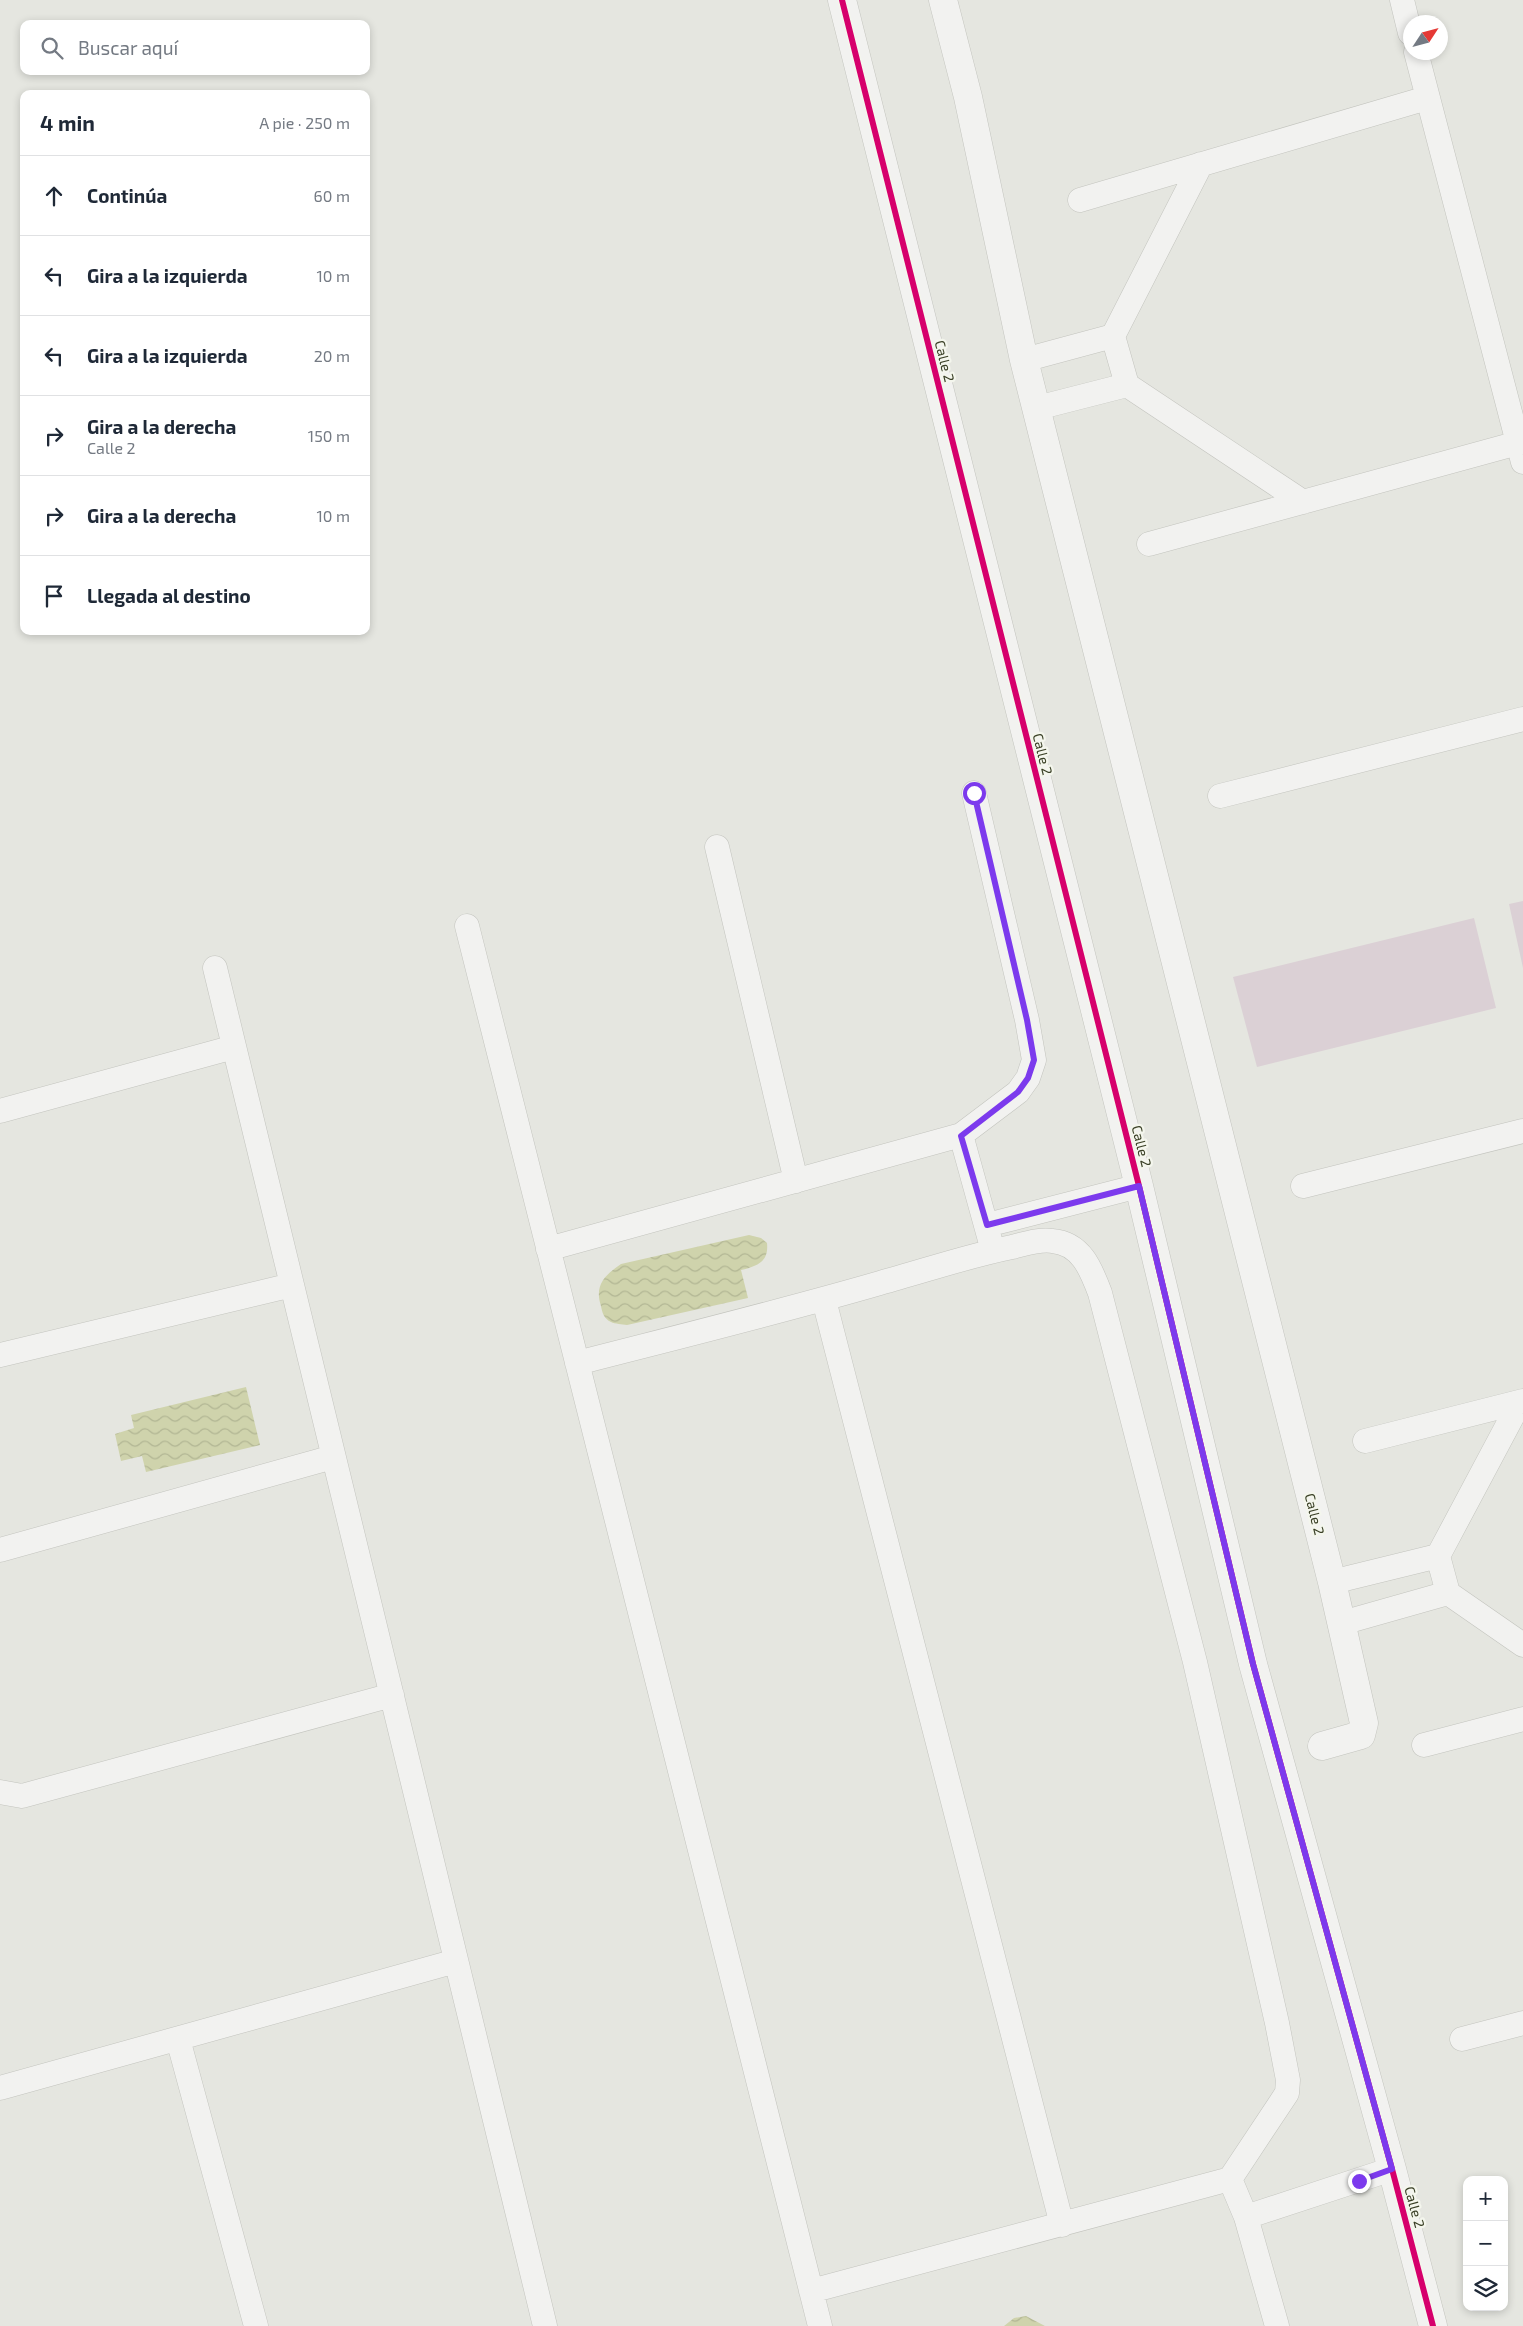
<!DOCTYPE html>
<html lang="es">
<meta charset="utf-8">
<style>
body{margin:0;font-family:"Exo 2",sans-serif;background:#f6f6f7;color:#1f2937}
.controls{position:absolute;right:15px;bottom:15px;display:grid;overflow:hidden;border-radius:10px;box-shadow:0 2px 8px #0003}
.controls button{width:45px;height:45px;display:grid;place-items:center;padding:0;border:0;border-bottom:1px solid #e0e1e3;background:#fff;color:#1f2937;font:25px sans-serif}
.compass{position:absolute;left:1403px;top:15px;width:45px;height:45px;border-radius:50%;background:#fff;box-shadow:0 2px 8px #0003;rotate:54deg}
.stop{position:absolute;width:15px;height:15px;margin:-11px;border:4px solid #7c3aed;border-radius:50%;background:#fff}
.stop.end{background:#7c3aed;border-color:#fff;box-shadow:0 1px 5px #0008}
.list{margin:0;padding:0;list-style:none}
h2{display:flex;justify-content:space-between;align-items:center;height:65px;margin:0;padding:0 20px;font-size:21px}
h2 small{font-size:16px;font-weight:400;color:#747a83}
.list li{display:grid;grid-template-columns:32px 1fr auto;gap:15px;align-items:center;box-sizing:border-box;height:80px;padding:0 20px;border-top:1px solid #e0e1e3}
.list b{display:block;font-size:19px;white-space:nowrap}
.list p{margin:0;font-size:16px;white-space:nowrap;color:#747a83}
.list em{font-size:16px;font-style:normal;color:#747a83}
.icon{flex:none;width:28px;height:28px;fill:none;stroke:currentColor;stroke-width:2;stroke-linecap:round;stroke-linejoin:round}
.map{position:relative;flex:none;width:1523px;height:2326px;overflow:hidden}
.search{position:absolute;background:#fff;box-shadow:0 2px 8px #0003;left:20px;top:20px;width:350px;height:55px;display:flex;align-items:center;gap:12px;box-sizing:border-box;padding:0 18px;border-radius:10px;color:#747a83;font-size:19px}
.panel{position:absolute;background:#fff;box-shadow:0 2px 8px #0003;left:20px;top:90px;width:350px;height:545px;border-radius:10px}
.map>svg:first-child{display:block}
.park{fill:#dbd0d5}
.water{fill:url(#water-waves)}
.lines{fill:none;stroke-linecap:round;stroke-linejoin:round}
.lane-casing{stroke:#c3c4be;stroke-width:25}
.street-casing{stroke:#c3c4be;stroke-width:29}
.lane{stroke:#f2f2f0;stroke-width:24}
.street{stroke:#f2f2f0;stroke-width:28}
.cycleway-casing{stroke:#f4f6ed;stroke-width:9}
.cycleway{stroke:#d6006c;stroke-width:6}
.route{stroke:#7c3aed;stroke-width:6}
.labels{text-anchor:middle;dominant-baseline:central;stroke-width:4.5;stroke-linejoin:round;paint-order:stroke}
.street-label{font-size:14px;fill:#3a4026;stroke:#f4f6ed}
</style>
<div class="map">
<svg width="1523" height="2326" viewBox="0 0 1523 2326">
<defs>
<pattern id="water-waves" width="16" height="10" patternUnits="userSpaceOnUse" patternTransform="scale(1.25)"><rect width="16" height="10" fill="#cfd3ac"/><path d="M0 5q4-4 8 0t8 0" fill="none" stroke="#b2b694"/></pattern>
</defs>
<rect width="100%" height="100%" fill="#e5e6e0"/>
<!-- park -->
<path class="park" d="M1523 901V968L1509 904Z
M1474 918 1496 1008 1257 1067 1233 977Z"/>
<!-- water -->
<path class="water" d="M749 1235 761 1238 767 1243C769 1262 757 1266 741 1270L748 1298 627 1325C622 1324 615 1324 611 1322 604 1319 602 1312 601 1306 594 1285 605 1275 621 1264Z
M246 1387 260 1445 146 1472 142 1456 121 1461 115 1434 134 1428 131 1415Z
M1026 2316 1045 2326H1004L1014 2318Z"/>
<g class="lines">
<defs>
<path id="lane" d="M1402 0 1410 33
M1416 52 1523 462
M1201 164 1113 336 1127 385 1303 502
M1080 200 1427 98
M1024 360 1113 336
M1037 408 1127 385
M1149 544 1518 443
M1220 796 1523 719
M717 847 796 1181
M467 926 820 2326
M215 968 545 2326
M0 1111 234 1047
M961 1135 990 1240
M1303 1186 1523 1131
M987 1225 1139 1186
M548 1249 961 1135 1018 1092 1028 1078 1034 1060 1027 1020 974 793
M824 1300 1062 2225
M0 1355 292 1285
M577 1363C678 1337 780 1312 880 1283 924 1271 967 1256 1012 1247 1025 1244 1039 1239 1052 1241 1081 1243 1091 1269 1100 1293L1195 1662 1277 2023 1288 2080 1287 2093 1230 2179 811 2291
M1520 1402 1438 1556 1448 1593 1523 1645
M1365 1441 1523 1401
M0 1550 333 1457
M1332 1582 1438 1556
M1342 1623 1448 1593
M1424 1745 1523 1719
M0 1792 22 1796 392 1695
M178 2039 256 2326
M1462 2039 1523 2023
M0 2088 456 1961
M1230 2179 1246 2217 1277 2326
M1246 2217 1392 2169"/>
<path id="street" d="M842 0 1139 1186 1253 1664 1392 2169 1433 2326
M943 0 968 97 1024 360 1332 1582 1364 1723 1361 1735 1322 1746"/>
</defs>
<!-- lane casing -->
<use href="#lane" class="lane-casing"/>
<!-- street casing -->
<use href="#street" class="street-casing"/>
<!-- lane -->
<use href="#lane" class="lane"/>
<!-- street -->
<use href="#street" class="street"/>
<defs>
<path id="cycleway" d="M842 0 1139 1186 1253 1664 1392 2169 1433 2326"/>
</defs>
<!-- cycleway casing -->
<use href="#cycleway" class="cycleway-casing"/>
<!-- cycleway -->
<use href="#cycleway" class="cycleway"/>
</g>
<g class="lines">
<!-- route -->
<path class="route" d="M974 793 1027 1020 1034 1060 1028 1078 1018 1092 961 1136 987 1225 1139 1186 1253 1664 1392 2169 1359 2181"/>
</g>
<g class="labels">
<!-- street labels -->
<g class="street-label">
<text transform="translate(945 361) rotate(76)">Calle 2</text>
<text transform="translate(1043 754) rotate(76)">Calle 2</text>
<text transform="translate(1142 1146) rotate(76)">Calle 2</text>
<text transform="translate(1315 1514) rotate(76)">Calle 2</text>
<text transform="translate(1415 2207) rotate(75)">Calle 2</text>
</g>
</g>
</svg>
<div class="controls">
<button>+</button>
<button>−</button>
<button><svg class="icon" aria-label="layers" viewBox="0 0 24 24"><path d="M12 4l9 5-9 5-9-5zM3 14l9 5 9-5"/></svg></button>
</div>
<svg class="compass" viewBox="-18 -18 36 36"><path d="M0-13l5 13h-10z" fill="#e53935"/><path d="M0 13l5-13h-10z" fill="#747a83"/></svg>
<div class="stop" style="left:974px;top:793px"></div>
<div class="stop end" style="left:1359px;top:2181px"></div>
<div class="search"><svg class="icon" aria-label="search" viewBox="0 0 24 24"><circle cx="10" cy="10" r="6"/><path d="M15 15l6 6"/></svg>Buscar aquí</div>
<section class="panel">
<h2>4 min<small>A pie · 250 m</small></h2>
<ul class="list">
<li><svg class="icon" aria-label="ahead" viewBox="0 0 24 24"><path d="M12 20V5M6 11l6-6 6 6"/></svg><div><b>Continúa</b></div><em>60 m</em></li>
<li><svg class="icon" aria-label="left" viewBox="0 0 24 24"><path d="M17 20v-9H6M10 6l-5 5 5 5"/></svg><div><b>Gira a la izquierda</b></div><em>10 m</em></li>
<li><svg class="icon" aria-label="left" viewBox="0 0 24 24"><path d="M17 20v-9H6M10 6l-5 5 5 5"/></svg><div><b>Gira a la izquierda</b></div><em>20 m</em></li>
<li><svg class="icon" aria-label="right" viewBox="0 0 24 24"><path d="M7 20v-9h11M14 6l5 5-5 5"/></svg><div><b>Gira a la derecha</b><p>Calle 2</p></div><em>150 m</em></li>
<li><svg class="icon" aria-label="right" viewBox="0 0 24 24"><path d="M7 20v-9h11M14 6l5 5-5 5"/></svg><div><b>Gira a la derecha</b></div><em>10 m</em></li>
<li><svg class="icon" aria-label="arrive" viewBox="0 0 24 24"><path d="M6 21V4h12l-3 4 3 4H6"/></svg><div><b>Llegada al destino</b></div></li>
</ul>
</section>
</div>
